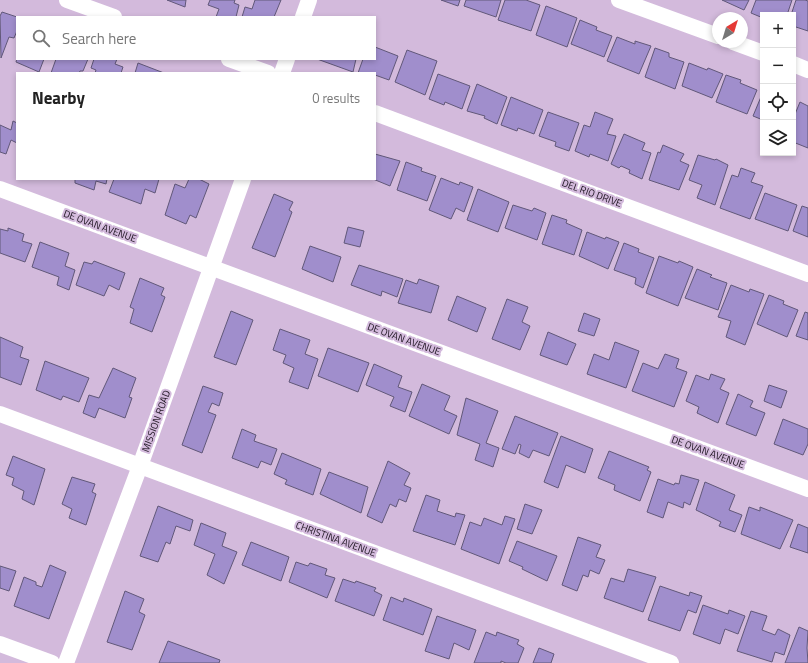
<!DOCTYPE html>
<meta charset="utf-8">
<style>
body{margin:0;font-family:"Titillium Web",sans-serif;background:#f2f2f2;color:#222}
.controls{position:absolute;right:12px;top:12px;display:grid;overflow:hidden;border-radius:0px;box-shadow:0 2px 6px #0003}
.controls button{width:36px;height:36px;display:grid;place-items:center;padding:0;border:0;border-bottom:1px solid #e0e0e0;background:#fff;color:#222;font:20px sans-serif}
.compass{position:absolute;left:712px;top:12px;width:36px;height:36px;border-radius:50%;background:#fff;box-shadow:0 2px 6px #0003;rotate:38deg}
.list{margin:0;padding:0;list-style:none}
h2{display:flex;justify-content:space-between;align-items:center;height:52px;margin:0;padding:0 16px;font-size:17px}
h2 small{font-size:13px;font-weight:400;color:#767676}
.icon{flex:none;width:22px;height:22px;fill:none;stroke:currentColor;stroke-width:2;stroke-linecap:round;stroke-linejoin:round}
.map{position:relative;flex:none;width:808px;height:663px;overflow:hidden}
.search{position:absolute;background:#fff;box-shadow:0 2px 6px #0003;left:16px;top:16px;width:360px;height:44px;display:flex;align-items:center;gap:10px;box-sizing:border-box;padding:0 14px;border-radius:0px;color:#767676;font-size:15px}
.panel{position:absolute;background:#fff;box-shadow:0 2px 6px #0003;left:16px;top:72px;width:360px;height:108px;border-radius:0px}
.map>svg:first-child{display:block}
.building{fill:#a08ecc;stroke:#615879}
.lines{fill:none;stroke-linecap:round;stroke-linejoin:round}
.minor{stroke:#fff;stroke-width:16}
.labels{text-anchor:middle;dominant-baseline:central;stroke-width:4;stroke-linejoin:round;paint-order:stroke}
.street-label{font-size:10px;fill:#1c131f;stroke:#d3badc}
</style>
<div class="map">
<svg width="808" height="663" viewBox="0 0 808 663">
<rect width="100%" height="100%" fill="#d3badc"/>
<!-- building -->
<path class="building" d="M167 0H186L185 7Z
M210 0H235L234 3 239 5 236 17H216L219 9 208 5Z
M255 0H281L274 17H242L245 7 252 9Z
M441 0H460L458 6Z
M466 0H501L496 17 464 6Z
M505 0H526L540 5 531 31 498 20Z
M722 0H749L744 10Z
M756 0H792L787 15H771L767 14V15H763V18L751 13Z
M796 0H805L808 1V31L793 26V15H791Z
M546 6 577 18 567 47 536 35Z
M2 12 17 17V31L14 38 9 37 1 58 0 16Z
M580 20 597 27 596 30 612 36 604 57 571 44Z
M617 37 635 44V41L651 46 639 74 607 61Z
M375 47 398 56 389 80 375 75V73H358L363 59H375Z
M655 48 669 53V57L684 62 675 89 645 77Z
M407 50 437 61 425 95 395 82Z
M17 58V59H44L39 72 16 62Z
M56 59H88L83 71H80L79 73H51Z
M94 59H117L115 64 123 67 121 73H95L96 70 91 68Z
M317 59H356L353 72Z
M138 63 164 73H135Z
M689 63 707 70 708 68 723 74 712 98 682 86Z
M438 74 470 86 462 109 445 102 444 105 429 99Z
M726 75 741 80 740 83 757 90 747 114 716 102Z
M477 84 507 97 497 124 484 118 485 116 467 111Z
M763 92V120L753 116Z
M511 97 543 110 534 134 518 128 517 131 501 125Z
M800 102 808 106V148L793 142V119Z
M548 112 579 123 569 151 555 146 556 142 539 136Z
M595 112 613 119 607 134 616 136 608 161 590 154 589 157 575 151 584 125 590 127Z
M13 121 17 123V143L11 140 6 154 0 152V125L11 130Z
M624 134 645 143 642 150 651 153 642 179 629 173 630 170 621 166 619 168 611 164Z
M663 145 684 154 680 161 689 165 679 190 649 180 658 152 660 153Z
M375 154 400 161 390 186 373 179H375Z
M698 155 715 160 716 159 728 165 715 205 697 198 702 185 689 180Z
M406 162 422 168 421 171 436 176 427 201 397 190Z
M741 168 755 173 751 182 763 186 750 219 720 208 732 175 738 177Z
M441 178 459 185 460 182 473 187 464 212 456 208 451 219 429 210Z
M75 179H107L106 184 96 181 94 190 75 183Z
M114 179H159L155 193 145 189 141 204 109 192Z
M189 179H199L209 184 196 218 190 215 186 224 165 215 175 184 185 188Z
M478 189 509 202 498 232 467 220Z
M765 193 797 205 788 231 755 219Z
M274 194 293 202 289 210 292 212 275 257 252 248Z
M513 205 532 211 534 208 546 213 537 240 505 228Z
M802 206 808 208V237L793 231Z
M552 215 567 220 566 223 582 230 574 255 542 244Z
M348 227 364 231 360 247 344 243Z
M8 228 24 234 22 241 32 244 25 262 0 253V229L8 231Z
M587 232 605 239 606 237 619 242 608 269 579 256Z
M40 242 69 253 65 266 75 270 69 290 57 285 59 277 32 267Z
M624 243 639 249 638 252 654 258 643 288 635 284 636 278 614 270Z
M310 246 341 257 333 282 302 269Z
M659 256 678 263 679 261 693 267 678 306 646 293Z
M94 261 125 273 119 290 109 285 104 296 76 285 84 262 92 264Z
M359 265 403 279 397 297 382 291 381 296 351 285Z
M697 269 712 275 710 277 727 283 718 310 685 298Z
M140 278 164 288 161 295 165 297 152 332 130 323 134 309 130 307Z
M419 279 439 286 431 313 398 303 406 280 417 284Z
M731 285 749 292 750 289 764 294 745 345 726 337 731 321 718 317Z
M769 295 784 301 783 304 798 310 787 337 757 324Z
M457 296 486 308 477 332 448 320Z
M507 299 528 307 522 322 530 326 520 350 492 339Z
M231 311 253 320 236 365 214 357Z
M805 312 808 313V340L796 336Z
M584 313 600 319 594 336 578 331Z
M280 329 310 340 305 354 318 359 308 389 289 382 294 368 283 363 286 355 273 350Z
M548 332 576 344 567 365 540 355Z
M0 337 23 347 20 357 29 360 21 385 0 377Z
M615 342 639 351 626 388 587 374 594 354 609 360Z
M328 348 369 363 358 392 318 376Z
M665 354 679 359 676 368 687 372 674 407 632 391 643 363 658 369Z
M45 361 89 378 79 402 63 396 61 400 36 390Z
M374 364 402 376 398 387 412 392 405 412 390 406 394 397 366 385Z
M113 368 136 378 129 397 132 398 125 418 99 408 95 418 83 413 89 395 99 398Z
M711 374 725 379 720 389 729 393 718 423 697 413 699 407 686 401 696 375 709 380Z
M422 384 450 396 444 410 457 416 449 434 409 416Z
M769 385 787 391 781 408 764 401Z
M203 386 223 393 219 406 212 403 208 412 216 415 202 453 182 445Z
M738 394 753 401 750 407 765 413 756 436 726 424Z
M466 398 498 411 486 443 499 448 493 467 475 460 480 444 457 435Z
M515 416 558 433 549 456 533 450 529 458 519 453 521 445 519 444 515 454 502 449Z
M783 419 808 429V444L803 455 774 444Z
M242 429 256 435 254 441 277 449 271 465 261 461 258 468 232 458Z
M561 436 593 449 585 473 566 465 558 488 544 482Z
M609 451 649 467 647 470 651 472 640 501 614 490 615 485 598 478Z
M282 453 321 469 313 495 285 484 287 480 274 474Z
M13 456 45 469 34 505 22 499 24 491 12 485 14 478 6 475Z
M388 461 410 473 404 485 411 488 406 502 399 499 396 507 390 504 382 523 367 516Z
M329 472 368 487 361 513 320 494Z
M681 475 699 480 690 505 684 502 683 508 668 502 663 518 647 512 658 479 674 485 675 483 679 484Z
M72 477 95 484 92 492 96 494 86 525 69 518 72 509 62 504Z
M705 482 735 495 729 510 742 515 735 532 719 526 721 522 696 510Z
M426 495 440 500 437 511 455 517 456 513 465 515 455 545 413 531Z
M525 504 542 510 532 534 517 529Z
M158 506 193 520 190 531 176 526 170 544 166 542 158 562 140 556Z
M749 507 760 511V507L793 520 780 549 741 534Z
M505 516 515 519 499 564 461 549 470 522 481 526 484 518 502 525Z
M201 523 226 533 222 546 237 552 224 584 207 575 215 554 194 545Z
M798 524 808 528V553L790 547Z
M578 537 601 545 596 557 605 560 599 574 590 570 588 577 583 575 577 591 562 585Z
M517 541 557 556 547 581 522 569 523 567 509 561Z
M251 542 289 557 281 581 242 565Z
M296 562 308 566 310 563 327 569 325 575 335 578 327 598 289 582Z
M50 565 66 572 49 619 14 606 24 577 36 582V585L42 587Z
M0 566 16 571 9 591 0 588Z
M628 569 656 577 643 612 604 598 611 578 624 582Z
M343 579 355 583 356 581 376 588 374 591 382 595 374 616 335 601Z
M660 586 689 596 690 592 702 596 696 613 688 610 680 631 648 620Z
M125 591 144 599 139 612 145 615 132 650 107 642Z
M391 597 403 602 404 598 432 609 423 635 383 620Z
M703 605 728 614 729 610 745 616 738 634 725 629 720 644 693 634Z
M751 611 767 616 762 630 775 635 778 629 790 635 784 655 775 652 772 662 737 651Z
M437 616 476 630 469 650 454 643 449 659 425 651Z
M799 627 808 631 807 648 808 663H785Z
M486 632 496 636 497 632 519 640 517 644 524 648 518 663H506L501 661V663H474Z
M168 641 220 660 219 663H159Z
M539 648 554 654 551 663H533Z"/>
<g class="lines">
<!-- minor -->
<path class="minor" d="M67 0 114 17
M619 0 718 36
M303 17 309 0
M733 42 763 53
M229 59 268 73
M793 64 808 70
M282 73 287 59
M375 113 808 274
M0 189 808 489
M0 414 671 663
M0 644 52 663
M66 663 140 466 243 179"/>
</g>
<g class="labels">
<!-- street labels -->
<g class="street-label">
<text transform="translate(592 193) rotate(20)">DEL RIO DRIVE</text>
<text transform="translate(100 226) rotate(20)">DE OVAN AVENUE</text>
<text transform="translate(404 339) rotate(20)">DE OVAN AVENUE</text>
<text transform="translate(156 421) rotate(-70)">MISSION ROAD</text>
<text transform="translate(708 452) rotate(20)">DE OVAN AVENUE</text>
<text transform="translate(336 539) rotate(20)">CHRISTINA AVENUE</text>
</g>
</g>
</svg>
<div class="controls">
<button>+</button>
<button>−</button>
<button><svg class="icon" aria-label="locate" viewBox="0 0 24 24"><circle cx="12" cy="12" r="6"/><path d="M12 2v4M12 18v4M2 12h4M18 12h4"/></svg></button>
<button><svg class="icon" aria-label="layers" viewBox="0 0 24 24"><path d="M12 4l9 5-9 5-9-5zM3 14l9 5 9-5"/></svg></button>
</div>
<svg class="compass" viewBox="-18 -18 36 36"><path d="M0-13l5 13h-10z" fill="#e53935"/><path d="M0 13l5-13h-10z" fill="#767676"/></svg>
<div class="search"><svg class="icon" aria-label="search" viewBox="0 0 24 24"><circle cx="10" cy="10" r="6"/><path d="M15 15l6 6"/></svg>Search here</div>
<section class="panel">
<h2>Nearby<small>0 results</small></h2>
<ul class="list">
</ul>
</section>
</div>
